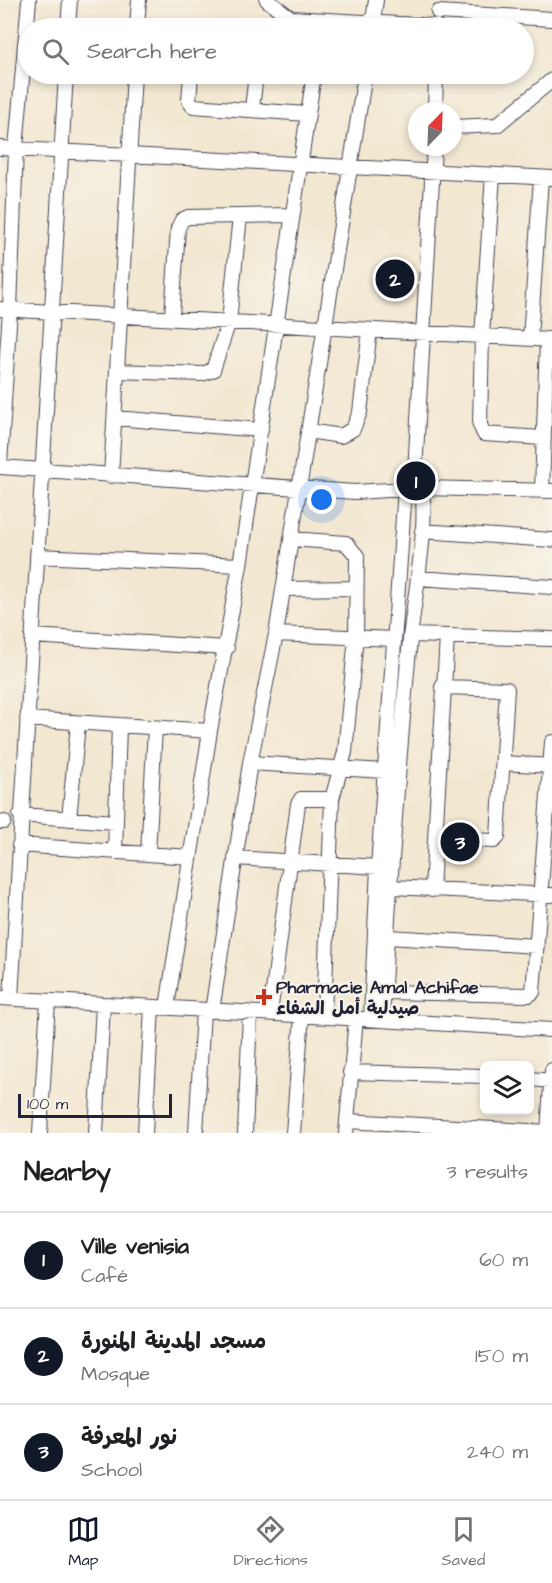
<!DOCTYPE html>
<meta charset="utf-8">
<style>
body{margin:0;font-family:"Architects Daughter","Playpen Sans Arabic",sans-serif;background:#f2f2f2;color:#202124}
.controls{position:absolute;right:18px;bottom:18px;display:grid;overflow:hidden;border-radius:9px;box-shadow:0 3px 9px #0003}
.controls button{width:54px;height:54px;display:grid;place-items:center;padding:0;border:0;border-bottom:2px solid #e0e0e0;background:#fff;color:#202124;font:30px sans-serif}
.compass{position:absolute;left:408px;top:102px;width:54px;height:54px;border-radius:50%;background:#fff;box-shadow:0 3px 9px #0003;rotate:23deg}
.scale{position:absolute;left:18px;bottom:15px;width:154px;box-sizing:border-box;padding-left:6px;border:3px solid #22223b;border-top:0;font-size:16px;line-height:21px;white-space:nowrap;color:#22223b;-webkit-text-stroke:4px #f7f3e8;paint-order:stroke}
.you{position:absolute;left:322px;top:500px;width:21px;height:21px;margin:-15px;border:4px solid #fff;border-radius:50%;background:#1a73e8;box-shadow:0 0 0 9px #1a73e833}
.badge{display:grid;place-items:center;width:39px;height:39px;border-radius:50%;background:#111827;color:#fff;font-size:20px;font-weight:700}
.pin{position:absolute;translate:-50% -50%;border:3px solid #fff;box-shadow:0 2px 6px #0006}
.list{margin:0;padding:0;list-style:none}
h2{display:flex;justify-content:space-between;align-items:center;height:78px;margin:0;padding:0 24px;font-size:26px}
h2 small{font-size:20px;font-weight:400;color:#757577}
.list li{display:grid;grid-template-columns:39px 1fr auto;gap:18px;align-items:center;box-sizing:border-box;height:96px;padding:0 24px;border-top:2px solid #e0e0e0}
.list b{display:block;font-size:22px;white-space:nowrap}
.list p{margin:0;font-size:20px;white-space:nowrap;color:#757577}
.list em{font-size:20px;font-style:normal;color:#757577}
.icon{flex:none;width:33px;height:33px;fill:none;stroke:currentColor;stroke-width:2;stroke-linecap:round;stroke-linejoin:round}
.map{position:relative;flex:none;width:552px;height:1133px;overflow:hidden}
.search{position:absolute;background:#fff;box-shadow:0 3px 9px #0003;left:18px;right:18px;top:18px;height:66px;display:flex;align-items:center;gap:15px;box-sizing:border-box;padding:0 21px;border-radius:33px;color:#757577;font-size:22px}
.sheet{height:366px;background:#fff}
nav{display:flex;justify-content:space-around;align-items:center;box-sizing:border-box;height:84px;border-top:2px solid #e0e0e0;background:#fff;font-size:16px;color:#757577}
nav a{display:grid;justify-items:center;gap:3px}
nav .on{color:#111827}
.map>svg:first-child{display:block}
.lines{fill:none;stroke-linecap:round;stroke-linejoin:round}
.minor-casing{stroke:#414051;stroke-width:16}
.minor{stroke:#fff;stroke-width:14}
.poi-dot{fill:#c8321e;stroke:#f7f3e8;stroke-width:2}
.labels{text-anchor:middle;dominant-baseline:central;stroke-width:4.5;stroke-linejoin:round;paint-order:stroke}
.poi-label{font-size:18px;font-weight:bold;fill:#22223b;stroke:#f7f3e8;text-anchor:start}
</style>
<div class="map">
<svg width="552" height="1133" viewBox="0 0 552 1133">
<rect width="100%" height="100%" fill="#f7f3e8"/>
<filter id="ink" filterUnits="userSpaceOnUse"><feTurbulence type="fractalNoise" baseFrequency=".0167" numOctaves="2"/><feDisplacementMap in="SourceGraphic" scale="12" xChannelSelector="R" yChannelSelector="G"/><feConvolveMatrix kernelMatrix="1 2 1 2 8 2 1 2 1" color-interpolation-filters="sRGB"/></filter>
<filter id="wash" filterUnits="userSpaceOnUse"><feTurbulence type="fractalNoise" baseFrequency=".008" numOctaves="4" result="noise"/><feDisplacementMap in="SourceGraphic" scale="24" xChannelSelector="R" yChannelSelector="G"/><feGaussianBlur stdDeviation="1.35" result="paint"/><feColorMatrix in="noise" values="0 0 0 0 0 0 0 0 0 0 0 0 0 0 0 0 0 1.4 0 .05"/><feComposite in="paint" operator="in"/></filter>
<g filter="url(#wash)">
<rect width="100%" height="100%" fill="#f2e7d0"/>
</g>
<g filter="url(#ink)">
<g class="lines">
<defs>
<path id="minor" d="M267 0 291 18 436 26
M438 12 552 19
M68 28 70 0
M137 28 139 0
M372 28 376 0
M191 74 189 101 193 106 307 114
M252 109 256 74
M435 111 436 74
M453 127 497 125 552 80
M0 148 552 178
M493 175 482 336 480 425 484 434 542 438
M0 309 552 340
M172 316 178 228 182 220 188 217 292 215
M530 339 541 178
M117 371 202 374 213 370 229 321 240 216
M115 418 261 430
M308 431 341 436 353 429 360 412 370 330
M0 464 10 309 16 148 29 0
M0 467 355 492 422 488 552 491
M111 476 134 74
M542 491 547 339
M422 531 552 540
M291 539 346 543 357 556 356 636 345 752 332 799 324 1015
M37 556 240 565
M418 578 552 587
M284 589 356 588
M276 634 394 639
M410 635 552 639
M32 636 227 648
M27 719 210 731
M250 763 385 771
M503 763 552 766
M20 815 115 822
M69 819 78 724
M0 822H4
M436 838 494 841 498 837 507 689 442 687
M19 845 190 857
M115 852 119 725
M148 854 155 728
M235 858 378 867
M392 887 552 895
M432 890 447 637
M388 937 537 946
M384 992 529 995 533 992 552 742
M0 998 552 1030
M11 998 66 74
M167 1007 210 731 240 565 314 74
M212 1011 250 763 276 634 365 74
M270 1013 298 804 301 799H332
M371 1018 378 867 405 489 415 471 434 147
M382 1019C389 893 398 765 410 639 413 603 432 511 419 481
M350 1072 484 1076
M530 1079 552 1081
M347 1121 548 1132
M40 1133 48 1001
M96 1133 103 1005
M145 1133 152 1007
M196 1133 203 1011
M245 1133 250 1013
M293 1133 302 1015
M346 1133 356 1017
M548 1133 552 1070"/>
</defs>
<!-- minor casing -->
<use href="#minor" class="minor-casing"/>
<!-- minor -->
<use href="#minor" class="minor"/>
</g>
</g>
<!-- markers -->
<path class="poi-dot" d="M261 988h6v6h6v6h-6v6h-6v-6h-6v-6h6z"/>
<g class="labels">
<!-- poi labels -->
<g class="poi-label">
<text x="276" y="987">Pharmacie Amal Achifae<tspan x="276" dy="21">صيدلية أمل الشفاء</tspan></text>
</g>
</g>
</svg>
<div class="controls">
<button><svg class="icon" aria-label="layers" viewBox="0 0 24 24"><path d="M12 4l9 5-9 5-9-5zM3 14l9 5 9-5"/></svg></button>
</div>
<svg class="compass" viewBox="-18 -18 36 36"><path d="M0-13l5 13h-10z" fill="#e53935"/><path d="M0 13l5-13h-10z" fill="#757577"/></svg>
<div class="scale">100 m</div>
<div class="you"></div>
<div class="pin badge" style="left:416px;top:481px">1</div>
<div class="pin badge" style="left:395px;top:279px">2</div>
<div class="pin badge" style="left:460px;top:842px">3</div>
<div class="search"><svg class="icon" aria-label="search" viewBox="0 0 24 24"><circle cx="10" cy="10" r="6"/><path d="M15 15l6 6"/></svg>Search here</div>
</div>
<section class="sheet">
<h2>Nearby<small>3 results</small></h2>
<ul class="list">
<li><span class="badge">1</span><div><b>Ville venisia</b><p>Café</p></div><em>60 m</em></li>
<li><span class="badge">2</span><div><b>مسجد المدينة المنورة</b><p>Mosque</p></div><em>150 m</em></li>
<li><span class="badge">3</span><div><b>نور المعرفة</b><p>School</p></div><em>240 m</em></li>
</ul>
</section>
<nav>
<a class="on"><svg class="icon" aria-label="map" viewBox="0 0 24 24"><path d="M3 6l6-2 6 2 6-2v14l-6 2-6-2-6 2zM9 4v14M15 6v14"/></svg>Map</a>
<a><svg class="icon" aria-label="directions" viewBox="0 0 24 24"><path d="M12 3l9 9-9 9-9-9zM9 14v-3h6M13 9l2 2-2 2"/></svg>Directions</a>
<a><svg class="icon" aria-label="saved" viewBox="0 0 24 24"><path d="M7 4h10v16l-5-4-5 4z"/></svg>Saved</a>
</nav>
